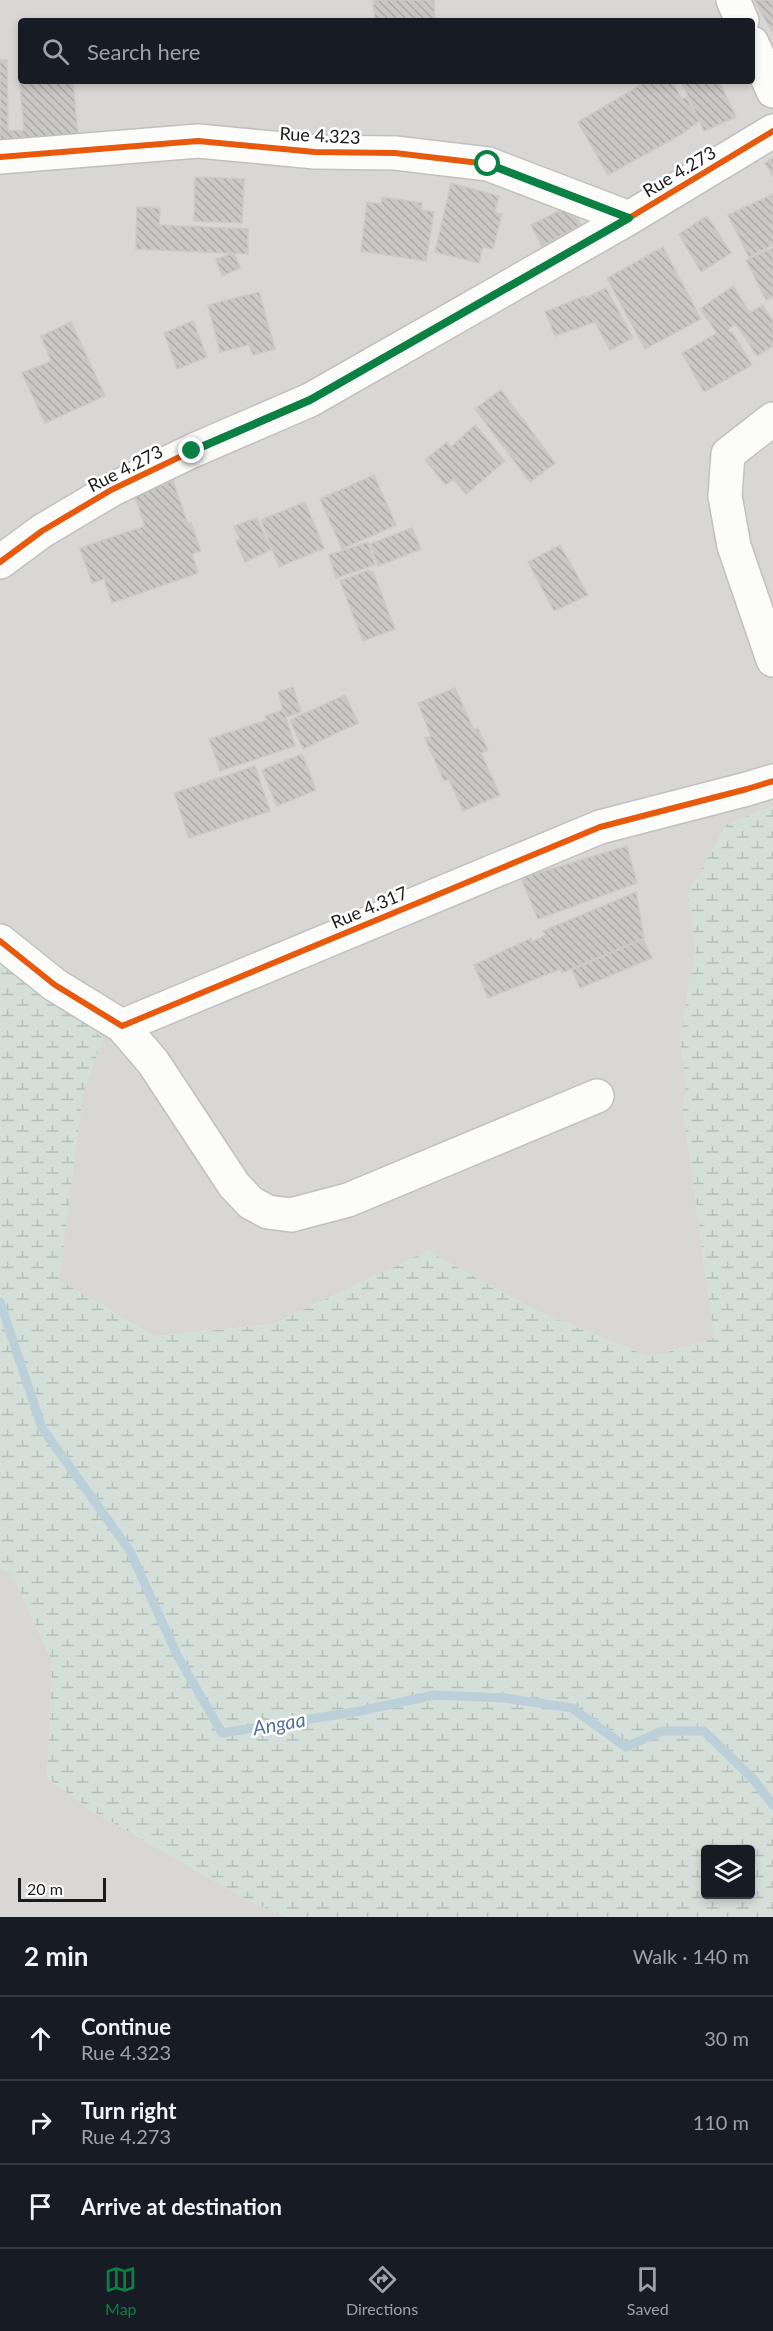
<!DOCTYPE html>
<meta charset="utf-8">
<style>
body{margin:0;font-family:Lato,sans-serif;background:#242831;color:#f1f3f6}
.controls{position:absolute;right:18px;bottom:18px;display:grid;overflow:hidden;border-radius:6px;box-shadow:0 3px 9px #0003}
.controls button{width:54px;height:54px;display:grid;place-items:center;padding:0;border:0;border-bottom:2px solid #363941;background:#171b24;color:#f1f3f6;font:30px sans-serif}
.scale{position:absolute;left:18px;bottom:15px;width:88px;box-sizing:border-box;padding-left:6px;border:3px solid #1b1b1b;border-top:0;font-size:16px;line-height:21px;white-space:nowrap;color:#1b1b1b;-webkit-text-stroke:4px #fff;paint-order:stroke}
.stop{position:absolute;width:18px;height:18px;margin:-14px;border:4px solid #0b8043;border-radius:50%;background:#fff}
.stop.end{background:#0b8043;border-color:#fff;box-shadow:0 2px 6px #0008}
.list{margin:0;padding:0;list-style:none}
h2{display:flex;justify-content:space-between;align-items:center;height:78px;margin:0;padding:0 24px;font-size:26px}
h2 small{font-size:20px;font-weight:400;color:#9ea1a6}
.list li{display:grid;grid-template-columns:39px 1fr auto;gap:18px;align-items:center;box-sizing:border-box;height:84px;padding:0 24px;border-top:2px solid #363941}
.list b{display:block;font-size:22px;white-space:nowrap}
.list p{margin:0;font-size:20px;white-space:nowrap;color:#9ea1a6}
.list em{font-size:20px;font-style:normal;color:#9ea1a6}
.icon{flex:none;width:33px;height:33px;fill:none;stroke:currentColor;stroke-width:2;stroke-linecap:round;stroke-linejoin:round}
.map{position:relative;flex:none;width:773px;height:1917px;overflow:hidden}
.search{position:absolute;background:#171b24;box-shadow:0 3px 9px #0003;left:18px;right:18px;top:18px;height:66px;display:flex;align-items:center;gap:15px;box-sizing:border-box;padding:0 21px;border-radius:6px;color:#9ea1a6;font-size:22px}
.sheet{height:330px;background:#171b24}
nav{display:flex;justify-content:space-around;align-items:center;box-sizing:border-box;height:84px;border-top:2px solid #363941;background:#171b24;font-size:16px;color:#9ea1a6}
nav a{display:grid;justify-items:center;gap:3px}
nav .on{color:#0b8043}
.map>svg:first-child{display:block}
.residential{fill:#d8d7d5;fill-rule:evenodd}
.wetland{fill:url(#wetland-marsh);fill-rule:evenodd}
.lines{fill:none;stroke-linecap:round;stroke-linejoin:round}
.stream{stroke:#bbd0d9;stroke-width:9}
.building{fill:url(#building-back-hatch);stroke:#cccac6;stroke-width:1.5}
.minor-casing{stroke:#c0c0be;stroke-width:36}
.minor{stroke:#fcfcfb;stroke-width:33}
.cycleway-casing{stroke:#fff;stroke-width:10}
.cycleway{stroke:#e8590c;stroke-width:6}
.route{stroke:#0b8043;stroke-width:8}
.labels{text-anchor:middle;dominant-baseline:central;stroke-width:5;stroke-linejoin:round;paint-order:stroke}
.street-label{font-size:18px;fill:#1b1b1b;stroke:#fff}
.water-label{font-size:20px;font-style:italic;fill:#54729e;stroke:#fff}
</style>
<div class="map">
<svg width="773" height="1917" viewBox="0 0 773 1917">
<defs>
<pattern id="wetland-marsh" width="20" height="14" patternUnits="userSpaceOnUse" patternTransform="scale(1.5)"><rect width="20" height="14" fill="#d3dfd8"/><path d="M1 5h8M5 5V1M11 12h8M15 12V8" fill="none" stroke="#b5bfb9"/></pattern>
<pattern id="building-back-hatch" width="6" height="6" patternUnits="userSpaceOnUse" patternTransform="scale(1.5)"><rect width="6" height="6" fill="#cac8c5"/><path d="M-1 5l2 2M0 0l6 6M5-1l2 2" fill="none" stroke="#adaba9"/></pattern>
</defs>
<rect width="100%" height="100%" fill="#e9e8e4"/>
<!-- residential -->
<path class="residential" d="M0 0H773V806L727 824 688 894 696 950 689 984 680 1042 686 1082 683 1109 714 1338 650 1357 532 1309 428 1251 273 1324 189 1333 154 1336 58 1280 83 1094 103 1038 0 956ZM21 21H752V81H21Z
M0 1568 12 1574 52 1661 47 1778 91 1810 247 1900 286 1917H0Z"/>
<!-- wetland -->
<path class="wetland" d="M773 806V1917H286L247 1900 91 1810 47 1778 52 1661 12 1574 0 1568V956L103 1038 83 1094 59 1280 154 1336 189 1333 273 1324 428 1251 532 1309 650 1357 714 1338 683 1109 686 1082 680 1042 689 983 696 950 687 894 727 824ZM706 1850H750V1894H706Z"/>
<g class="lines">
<!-- stream -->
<path class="stream" d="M0 1302 42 1428 130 1551 177 1655 222 1733 360 1711 434 1695 505 1698 572 1708 626 1747 662 1731H704L754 1780 773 1805"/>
</g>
<!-- building -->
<path class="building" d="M373 0H434L435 21H375Z
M754 0H773V33Z
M0 60H7L8 131 24 130 18 64H21V81H73L78 137 0 142Z
M647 81H672L682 99 686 97 699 121 682 134 608 175 578 122Z
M681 81H719L736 117 704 131Z
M773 158V176L765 163Z
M195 177 244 179 242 223 194 221Z
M451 183 499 196 495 212 502 214 493 249 483 247 479 263 435 252Z
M773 194V245L749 257 728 215Z
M382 197 422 203 421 210 434 212 426 261 361 251 367 202 381 204Z
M570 205 581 225 542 246 531 225Z
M137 207 160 208 159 225 248 229V254L136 249Z
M707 216 731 253 701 272 679 234Z
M663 247 701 319 645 349 607 278Z
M773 248V297L766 300 746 260Z
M234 253 240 268 222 276 216 259Z
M733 286 750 313 763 305 773 321V346L757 356 736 324 728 329 730 333 732 332 752 365 704 392 682 353 717 333 700 309Z
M606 288 633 338 610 350 595 322 555 336 545 312 584 296 585 298Z
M259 292 275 349 253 355 249 345 220 352 208 305Z
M193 321 207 357 177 369 164 333Z
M71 322 105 396 45 423 22 373 51 361 41 336Z
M501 390 555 463 530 482 475 409Z
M475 425 505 461 466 494 453 479 446 485 425 460 447 442 451 447Z
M374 475 396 525 342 549 320 499Z
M173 481 188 524 191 523 201 551 192 554 198 573 112 603 104 579 92 583 80 548 145 526 134 494Z
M305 502 324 548 279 567 261 520Z
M257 518 271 550 245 562 236 541 240 539 234 526Z
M412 528 421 549 378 566 370 544Z
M368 542 375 565 336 578 329 555Z
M560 545 588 595 554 611 528 562Z
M369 570 371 573 373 572 395 629 363 641 340 581Z
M293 687 301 712 286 717 295 746 220 771 209 739 267 720 265 716 283 710 278 692Z
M455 688 474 730 478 728 488 750 481 753 500 795 463 811 449 779 444 781 425 738 431 736 418 703Z
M345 695 358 723 303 749 290 720Z
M302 754 316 790 277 806 262 770Z
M255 766 270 811 189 838 174 793Z
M627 846 637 883 538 919 521 878Z
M636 892 644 938 562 973 560 969 488 998 474 965 531 938 532 942 546 935 543 931Z
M643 939 652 958 580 988 572 970Z"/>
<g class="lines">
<defs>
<path id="minor" d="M733 0 742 21
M752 43 773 91
M0 157 198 141 315 152 395 153 488 164 629 218
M773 419 728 454 725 496 734 546 773 660
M0 562 42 531 111 490 192 451 310 400 629 218 773 131
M0 941 55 985 122 1026 600 827 747 789 773 781
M122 1026 153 1062 234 1185 251 1203 268 1212 291 1215 348 1200 597 1096"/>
</defs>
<!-- minor casing -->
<use href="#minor" class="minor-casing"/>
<!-- minor -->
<use href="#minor" class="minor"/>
<defs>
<path id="cycleway" d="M0 157 198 141 315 152 395 153 488 164 629 218
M0 562 42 531 111 490 192 451 310 400 629 218 773 131
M0 941 55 985 122 1026 600 827 747 789 773 781"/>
</defs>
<!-- cycleway casing -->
<use href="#cycleway" class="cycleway-casing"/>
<!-- cycleway -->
<use href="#cycleway" class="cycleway"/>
</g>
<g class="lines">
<!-- route -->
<path class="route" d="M192 451 310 400 629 218 488 164"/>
</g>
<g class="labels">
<!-- street labels -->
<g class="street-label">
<text transform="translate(320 135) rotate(3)">Rue 4.323</text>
<text transform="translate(679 171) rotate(-31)">Rue 4.273</text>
<text transform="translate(125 468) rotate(-27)">Rue 4.273</text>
<text transform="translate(369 907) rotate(-23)">Rue 4.317</text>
</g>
<!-- water labels -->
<g class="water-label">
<text transform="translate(279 1723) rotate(-10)">Angaa</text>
</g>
</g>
</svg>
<div class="controls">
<button><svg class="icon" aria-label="layers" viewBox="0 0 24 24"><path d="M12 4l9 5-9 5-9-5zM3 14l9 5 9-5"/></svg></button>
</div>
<div class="scale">20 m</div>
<div class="stop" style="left:488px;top:164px"></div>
<div class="stop end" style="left:192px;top:451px"></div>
<div class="search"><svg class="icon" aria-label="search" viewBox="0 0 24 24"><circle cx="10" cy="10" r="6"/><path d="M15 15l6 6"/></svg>Search here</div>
</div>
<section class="sheet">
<h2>2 min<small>Walk · 140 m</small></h2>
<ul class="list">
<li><svg class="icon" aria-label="ahead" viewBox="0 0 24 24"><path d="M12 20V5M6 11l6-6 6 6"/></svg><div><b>Continue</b><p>Rue 4.323</p></div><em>30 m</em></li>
<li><svg class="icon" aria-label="right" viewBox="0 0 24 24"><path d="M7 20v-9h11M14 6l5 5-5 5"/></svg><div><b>Turn right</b><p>Rue 4.273</p></div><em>110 m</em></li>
<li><svg class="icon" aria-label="arrive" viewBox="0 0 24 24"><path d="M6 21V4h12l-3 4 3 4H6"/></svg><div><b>Arrive at destination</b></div></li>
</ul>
</section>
<nav>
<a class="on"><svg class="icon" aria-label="map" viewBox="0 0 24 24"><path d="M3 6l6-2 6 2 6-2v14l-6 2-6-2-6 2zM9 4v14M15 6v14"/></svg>Map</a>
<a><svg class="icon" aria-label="directions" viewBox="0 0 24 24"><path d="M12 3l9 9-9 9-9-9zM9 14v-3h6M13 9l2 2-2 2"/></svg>Directions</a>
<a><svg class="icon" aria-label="saved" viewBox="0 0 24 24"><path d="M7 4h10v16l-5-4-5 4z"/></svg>Saved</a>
</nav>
